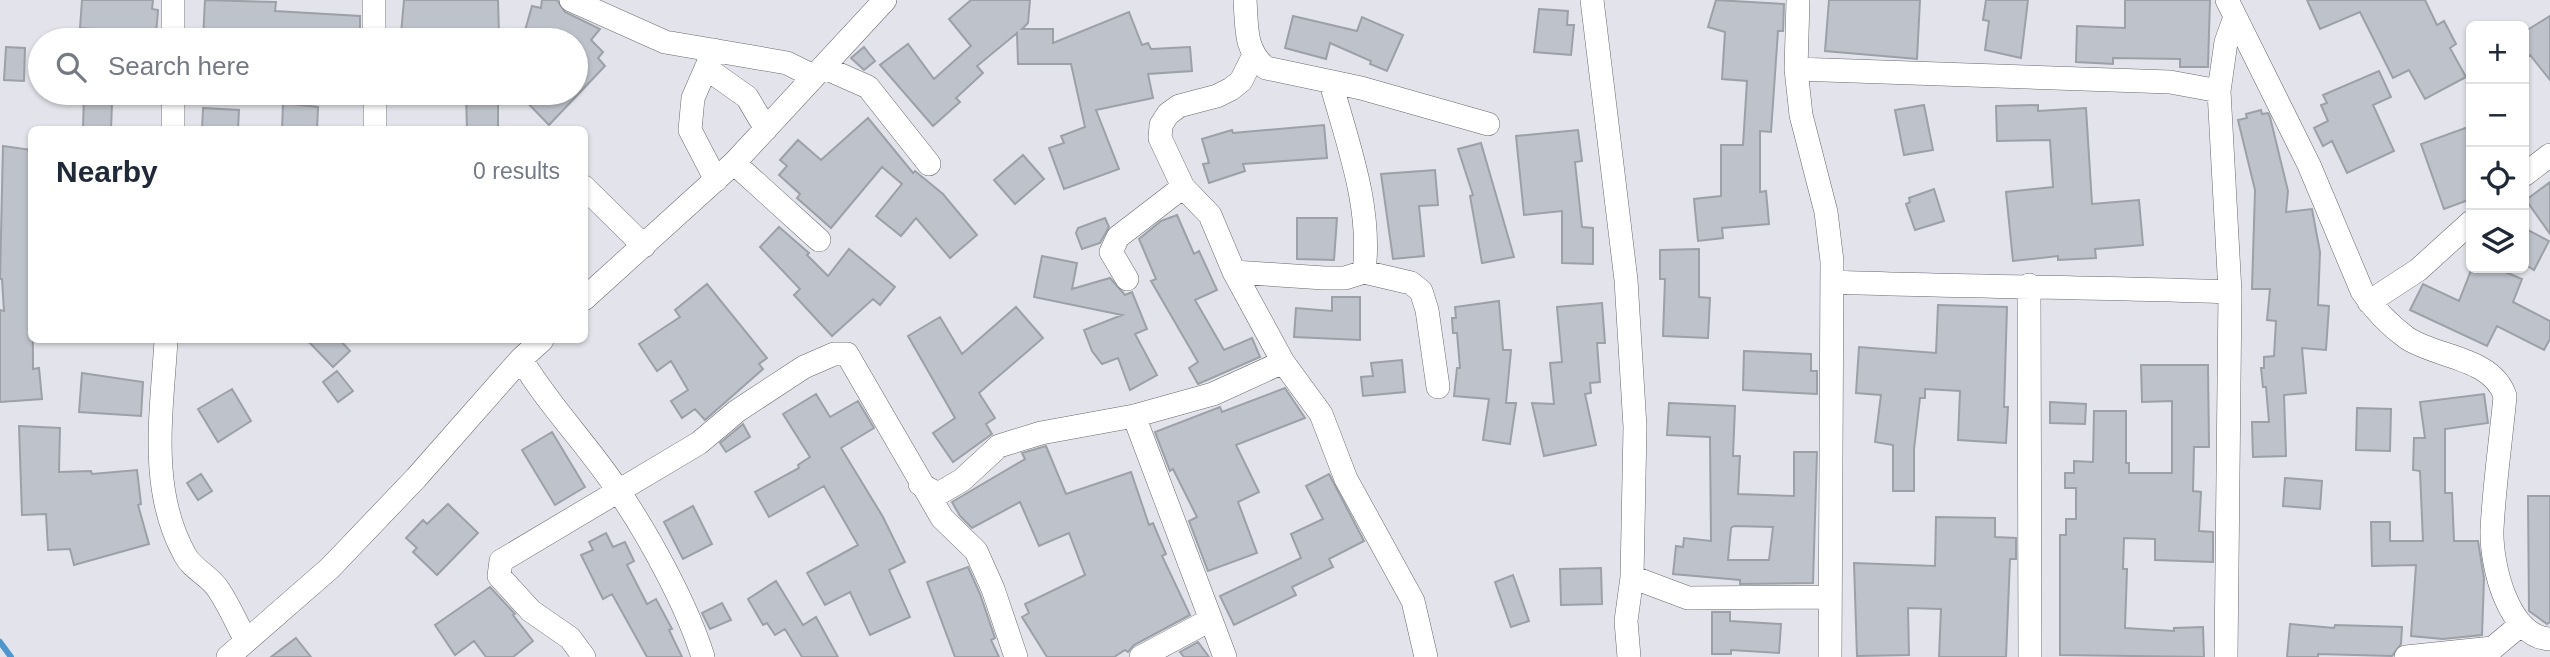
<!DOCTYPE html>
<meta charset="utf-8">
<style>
body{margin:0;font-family:Helvetica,sans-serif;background:#f2f2f3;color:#1f2937}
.controls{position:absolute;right:21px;top:21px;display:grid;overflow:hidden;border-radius:10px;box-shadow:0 2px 5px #0004}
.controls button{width:63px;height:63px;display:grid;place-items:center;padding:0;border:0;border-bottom:2px solid #e0e1e3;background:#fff;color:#1f2937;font:35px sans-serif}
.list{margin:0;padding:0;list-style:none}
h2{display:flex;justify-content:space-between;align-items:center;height:91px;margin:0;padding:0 28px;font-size:30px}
h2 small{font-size:23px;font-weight:400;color:#747a83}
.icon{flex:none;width:38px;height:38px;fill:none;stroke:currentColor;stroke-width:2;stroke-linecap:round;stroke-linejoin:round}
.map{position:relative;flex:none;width:2550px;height:657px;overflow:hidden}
.search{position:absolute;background:#fff;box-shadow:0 2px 5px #0004;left:28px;top:28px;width:560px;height:77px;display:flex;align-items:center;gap:18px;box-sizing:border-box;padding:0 24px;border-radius:38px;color:#747a83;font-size:26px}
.panel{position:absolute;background:#fff;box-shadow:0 2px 5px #0004;left:28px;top:126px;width:560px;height:217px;border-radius:10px}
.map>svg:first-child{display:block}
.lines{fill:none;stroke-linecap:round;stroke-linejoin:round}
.stream{stroke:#4d97ce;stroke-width:6}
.building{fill:#bec2ca;stroke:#9ca0a7;stroke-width:2;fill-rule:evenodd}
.minor-casing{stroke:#696870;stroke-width:24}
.minor{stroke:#fff;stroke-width:23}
</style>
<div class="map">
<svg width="2550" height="657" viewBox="0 0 2550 657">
<rect width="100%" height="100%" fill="#e3e3eb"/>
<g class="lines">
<!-- stream -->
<path class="stream" d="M0 642 11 657"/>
</g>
<!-- building -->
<path class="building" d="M82 0H153L152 9 158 10 156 34 80 28Z
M205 0 276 2 275 11 360 16V40H203Z
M404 0H498L499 35H449V39L401 34Z
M542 0H557L565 12 600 29 591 40 603 52 598 58 605 66 549 125 518 93H576V40H528L529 34H524L532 6 541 8Z
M971 0H1030L1028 23 1022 29H1053V43L1129 12 1142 45 1148 43 1151 49 1190 47 1192 71 1148 74 1153 98 1096 110 1119 169 1064 189 1049 148 1064 143 1061 136 1085 127 1071 64H1018L1017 33 977 66 983 73 956 98 960 102 933 126 880 65 908 44 934 79 971 46 949 19Z
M1716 0 1784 4 1783 31H1778L1771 132 1760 131V192L1766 191 1769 224 1722 228 1723 238 1698 241 1694 199 1721 196V145H1743L1747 81 1722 79 1725 32 1708 27Z
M1829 0H1920L1917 59 1825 51Z
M1986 0H2028L2021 58 1985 50 1989 21 1983 20Z
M2125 0H2210L2208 67H2180V59L2113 58V64L2076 62 2077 26 2125 28Z
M2307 0H2425L2437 25 2444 21 2456 44 2450 48 2466 77 2425 99 2409 70 2393 78 2360 12 2320 29Z
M1539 9 1568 11 1567 25H1574L1571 55 1534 52Z
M1293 16 1357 31 1362 17 1403 35 1387 71 1370 64 1371 61 1330 43 1326 59 1285 48Z
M2550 16V80L2530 55 2524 60V32Z
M6 47 25 48 24 81 4 80Z
M864 47 875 61 864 70 851 58Z
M2379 71 2391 97 2373 105 2394 151 2347 173 2332 141 2323 146 2314 128 2328 121 2321 105 2327 103 2323 95Z
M84 93H101V102L112 103 111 130H83Z
M466 93H498V130H467Z
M283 103 318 107 317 130H282Z
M1924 105 1933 150 1904 155 1895 110Z
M2038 105V111L2086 108 2092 204 2139 200 2143 245 2095 249 2096 258 2058 260V256L2013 261 2006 192 2053 187 2050 140 1997 141 1996 106Z
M203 108 239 110 238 130H202Z
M2261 110 2262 114 2268 113 2270 117 2288 191 2286 212 2312 209 2320 252 2318 305 2329 306 2326 350 2302 348 2306 393 2284 395 2286 456 2253 457 2252 422H2269L2266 387H2263L2261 368H2264V357L2274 356 2276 321 2267 320 2270 289H2252L2255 190 2238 120 2247 118 2246 114Z
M868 118 913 173 915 171 943 194 977 235 950 258 916 218 901 236 876 216 902 184 882 167 831 228 797 198 800 194 779 175 787 166 780 160 798 140 821 160Z
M1324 125 1327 158 1243 164 1245 171 1209 183 1203 164 1209 163 1202 139 1232 130 1233 133Z
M2471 126V199L2444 209 2421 144Z
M1578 130 1582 161 1575 162 1582 227 1593 228V264L1562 263V211L1524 215 1516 136Z
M1481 143 1514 257 1482 263 1470 196 1473 195 1458 149Z
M3 146 32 150 33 369 39 368 42 399 0 402V310L4 311 2 279H0Z
M1023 155 1044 179 1015 204 994 180Z
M1435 170 1438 205 1419 206 1424 256 1393 259 1381 174Z
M2550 182V234L2526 200Z
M1934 189 1944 221 1915 230 1906 204 1910 202 1909 198Z
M1177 215 1194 254 1199 251 1217 290 1195 300 1224 350 1252 338 1260 357 1198 384 1189 368 1198 362 1151 281 1156 279 1139 239 1161 221Z
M1105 218 1109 227 1100 243 1082 249 1076 233 1078 228Z
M1297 218H1337L1334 260 1297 259Z
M779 227 809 253 807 255 828 276 849 249 895 287 880 305 873 299 832 336 794 295 800 289 760 247Z
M2524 228 2549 241 2534 270 2524 264Z
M1699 249V297L1710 298 1708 338 1663 336 1665 279H1660V250Z
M1042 256 1077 263 1072 289 1110 278 1125 295 1132 292 1147 329 1135 334 1157 375 1130 390 1118 358 1102 364 1092 351 1084 330 1122 315 1034 297Z
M2472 268H2496L2522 279 2513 302 2550 321V339L2544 350 2497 326 2487 346 2410 310 2423 284 2459 301Z
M707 284 767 358 759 364 763 369 705 420 695 409 682 418 671 401 688 390 671 361 657 371 639 344 680 317 675 310Z
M1332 297H1360V340L1294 337 1296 308 1332 311Z
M1499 301 1503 350H1511L1506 403H1516L1510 444 1483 440 1489 399 1454 396 1457 368H1460L1457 333H1453L1452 318H1456L1455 307Z
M1602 303 1605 343H1597L1600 382 1590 383 1591 393 1585 394 1596 445 1544 456 1532 403 1554 404 1550 363 1562 362 1557 307Z
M1938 305 2007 307 2004 407H2008L2006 443 1958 440 1960 391 1925 389V398H1920L1914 449V491H1893V445L1875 442 1881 395 1856 393 1859 347 1936 353Z
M1016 307 1043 338 979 393 995 418 986 424 992 434 953 462 933 433 955 418 908 336 940 317 962 354Z
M307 340H340L350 351 333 367Z
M1744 351 1811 354V371H1817V394L1743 390Z
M1402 360 1405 392 1363 396 1361 377 1373 376 1371 363Z
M2141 365H2208L2209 447H2194L2193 491 2201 492 2199 531 2213 532V562L2155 560V539L2124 538 2123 569H2127L2125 628 2174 631V628L2203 627 2204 657 2060 655V535H2066V519H2076V488H2065V473H2074V461L2093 462 2094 411H2126V463H2129V473H2172V401L2142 402Z
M337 371 353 391 338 402 323 382Z
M82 373 143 382 141 416 79 412Z
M1285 388 1305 418 1236 445 1259 492 1238 502 1257 553 1208 571 1189 521 1197 517 1173 469 1170 471 1155 432 1220 407 1222 412Z
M232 389 251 421 218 442 198 409Z
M816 394 830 417 858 401 874 428 841 448 883 517 905 562 889 570 910 617 870 635 850 592 825 605 807 573 858 545 824 486 769 517 755 492 799 468 798 465 810 457 783 414Z
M2484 394 2488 423 2445 429V493H2452L2454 541H2478L2484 578 2482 635 2443 639 2411 636 2416 565 2372 566 2371 522H2390V541H2423L2420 471 2413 470 2414 438H2425L2420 402Z
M2050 402 2086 404 2085 424 2050 423Z
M1669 403 1735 406 1733 456H1740L1738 494 1794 496V452H1817L1813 583 1740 584V580L1673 574 1676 546 1683 547 1684 538 1711 541 1710 437 1667 435ZM1734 526 1773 527 1769 560H1728L1731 528Z
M2357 408 2391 409 2390 451 2356 450Z
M743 424 750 437 726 452 720 443Z
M19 426 60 428 59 472 91 471 92 474 137 470 141 504 138 505 149 544 74 565 70 549 48 550 46 514 22 515Z
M552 432 585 487 555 505 522 450Z
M1046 446 1066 494 1131 472 1149 525 1153 523 1166 554 1162 556 1190 615 1134 645 1128 652 1125 650 1114 657H1047L1022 617 1029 613 1025 604 1085 575 1069 533 1039 546 1020 502 972 528 960 516 952 502 1025 459 1022 453Z
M201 474 212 491 198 500 187 483Z
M1329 474 1364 541 1329 559 1333 567 1292 587 1296 595 1234 625 1220 596 1301 558 1291 534 1323 519 1306 486Z
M2285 478 2322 481 2320 509 2283 506Z
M2528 496H2550V622L2547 624 2529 611Z
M448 504 478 533 437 575 413 552 417 548 406 538 423 520 427 524Z
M693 506 712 544 683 559 664 522Z
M1936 517 1995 518V537L2016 538V559H2010L2006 657H1939L1941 609 1908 608 1909 655 1857 656 1854 563 1935 566Z
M606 533 613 547 625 542 634 561 627 565 647 604 656 599 672 629 669 630 682 657H647L612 594 603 599 581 555 593 550 589 542Z
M968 567 980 594 995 638 991 640 999 657H955L927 582Z
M1601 568 1602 604 1561 605 1560 569Z
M1513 575 1529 621 1511 627 1495 582Z
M776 581 803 625 816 617 838 657H802L785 629 775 635 767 623 763 625 748 599Z
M490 587 515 614 513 615 533 641 513 657H486L474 641 455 655 435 625Z
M722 603 731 620 710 629 702 613Z
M1712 612H1730V621L1781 624 1779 653 1731 650V654H1712Z
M2290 624 2334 628 2335 625 2402 627 2401 644 2392 656 2318 654V657H2287Z
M296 638 311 657H271Z
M1198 642 1209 657H1184L1180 652Z"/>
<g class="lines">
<defs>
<path id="minor" d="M173 0V40
M374 0V40
M571 0 665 42 787 63 813 76 825 68 868 87 929 164
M1245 0C1247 26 1244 50 1266 68L1361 88 1488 124
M1592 0 1626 280 1635 427 1632 577 1626 621 1629 657
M1798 0 1796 69 1801 115 1826 212 1832 261 1830 657
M2227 0 2309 165 2362 291C2374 309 2389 325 2407 338 2437 358 2492 357 2505 396 2501 440 2494 486 2492 530 2491 565 2508 637 2550 639
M714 50 693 98 690 130 716 180
M1253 57 1241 81 1231 89 1217 96 1179 106 1168 114 1161 125 1160 138 1183 187 1210 215 1234 272 1283 362 1321 414 1346 479 1413 601 1426 657
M706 68 747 97 766 129
M1796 69 2170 82 2219 91
M1331 83C1348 145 1372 207 1364 272
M173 93V130
M375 93V130
M734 163 819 240
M2524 175 2550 155
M584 187 644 246
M1234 272 1324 278H1345L1364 272 1411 283 1421 291 1427 310 1438 387
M1127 279 1111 252 1118 237 1183 187
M1832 282C1964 287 2097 287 2230 292
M2029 285 2030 657
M584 299 734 163 885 0
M2369 302 2418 270 2471 222
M166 340C162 411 148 489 185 555 192 569 210 576 218 589 229 605 237 624 246 641
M542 340 521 359C549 406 587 444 617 489 648 534 687 605 703 657
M1134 416 1225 657
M920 484 938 494 962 480 999 446 1041 433 1134 416 1213 394 1283 362
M1632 577 1688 598 1828 597
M228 657 330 568 416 478 521 359
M584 657 570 638 531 611 499 576 501 561 699 443 737 411 804 367 834 354H847L942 518 976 551 993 589 1016 657
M1141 657 1210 620
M2226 657 2230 292 2219 91 2226 42 2235 17
M2406 657 2493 648 2519 626"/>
</defs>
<!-- minor casing -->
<use href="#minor" class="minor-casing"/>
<!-- minor -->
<use href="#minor" class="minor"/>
</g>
</svg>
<div class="controls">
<button>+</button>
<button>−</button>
<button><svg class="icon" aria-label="locate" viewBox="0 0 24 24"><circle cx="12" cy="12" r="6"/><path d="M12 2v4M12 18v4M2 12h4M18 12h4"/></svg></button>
<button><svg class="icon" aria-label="layers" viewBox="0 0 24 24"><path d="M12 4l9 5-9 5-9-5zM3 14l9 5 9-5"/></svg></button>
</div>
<div class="search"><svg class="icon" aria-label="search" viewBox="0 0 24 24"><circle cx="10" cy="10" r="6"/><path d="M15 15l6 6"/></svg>Search here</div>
<section class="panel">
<h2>Nearby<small>0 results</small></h2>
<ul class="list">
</ul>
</section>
</div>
